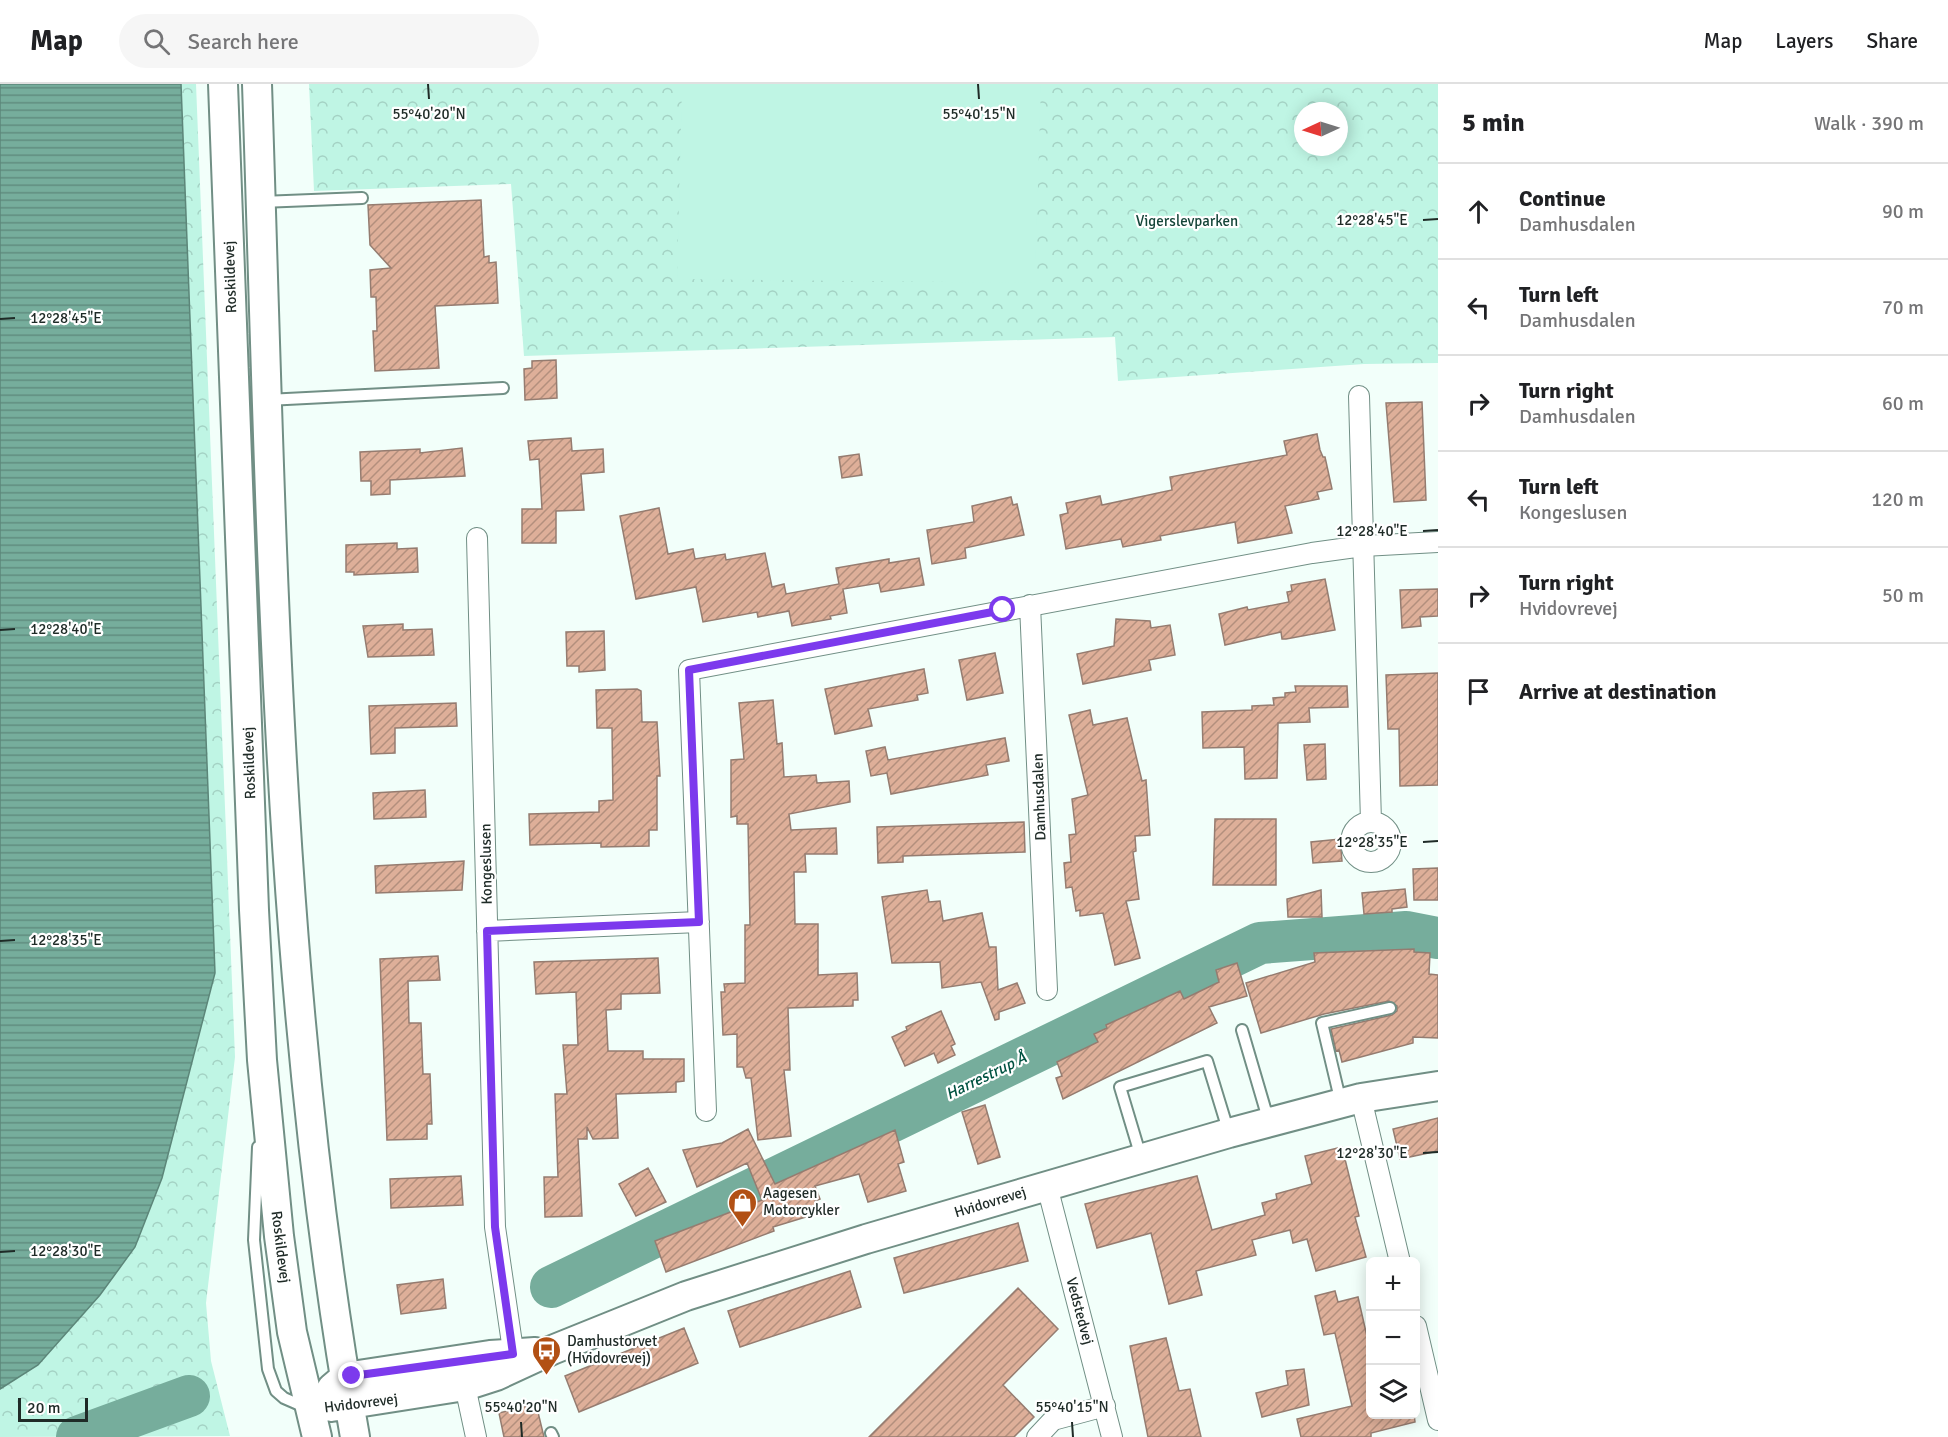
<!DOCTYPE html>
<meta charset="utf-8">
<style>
body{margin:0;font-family:Signika,sans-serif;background:#f6f6f6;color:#202124}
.controls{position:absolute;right:18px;bottom:18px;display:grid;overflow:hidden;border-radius:9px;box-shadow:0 3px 15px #0003}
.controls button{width:54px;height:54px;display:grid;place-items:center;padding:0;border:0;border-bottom:2px solid #e0e0e0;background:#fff;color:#202124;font:30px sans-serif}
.compass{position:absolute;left:1294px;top:18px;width:54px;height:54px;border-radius:50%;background:#fff;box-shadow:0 3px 15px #0003;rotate:266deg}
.scale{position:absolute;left:18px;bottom:15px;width:70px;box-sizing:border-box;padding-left:6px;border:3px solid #1f2b27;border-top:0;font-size:16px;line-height:21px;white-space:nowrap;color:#1f2b27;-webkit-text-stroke:4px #fff;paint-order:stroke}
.stop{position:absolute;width:18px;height:18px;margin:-14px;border:4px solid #7c3aed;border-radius:50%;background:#fff}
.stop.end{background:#7c3aed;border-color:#fff;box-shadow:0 2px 6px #0008}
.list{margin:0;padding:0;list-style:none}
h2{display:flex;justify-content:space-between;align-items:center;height:78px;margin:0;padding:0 24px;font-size:26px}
h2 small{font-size:20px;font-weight:400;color:#757577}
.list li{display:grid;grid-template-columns:39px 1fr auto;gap:18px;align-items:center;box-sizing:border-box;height:96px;padding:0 24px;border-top:2px solid #e0e0e0}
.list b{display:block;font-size:22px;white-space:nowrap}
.list p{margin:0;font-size:20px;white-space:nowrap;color:#757577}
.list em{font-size:20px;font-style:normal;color:#757577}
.icon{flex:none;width:33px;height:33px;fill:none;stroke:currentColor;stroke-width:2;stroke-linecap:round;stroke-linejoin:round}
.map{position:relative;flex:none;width:1438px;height:1353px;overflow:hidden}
header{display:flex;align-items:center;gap:36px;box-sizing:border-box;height:84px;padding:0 30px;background:#fff;border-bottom:2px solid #e0e0e0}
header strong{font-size:28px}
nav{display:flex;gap:33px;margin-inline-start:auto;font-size:21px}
.search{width:420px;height:54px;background:#f6f6f6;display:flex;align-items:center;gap:15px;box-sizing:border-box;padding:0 21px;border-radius:33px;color:#757577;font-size:22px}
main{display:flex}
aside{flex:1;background:#fff}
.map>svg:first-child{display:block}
.park{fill:url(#park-crowns);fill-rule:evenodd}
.garden{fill:#bff5e4}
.water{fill:url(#water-rules);stroke:#5c8679;stroke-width:1.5}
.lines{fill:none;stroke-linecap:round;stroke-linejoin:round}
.river{stroke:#76ad9c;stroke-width:42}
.building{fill:url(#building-hatch);stroke:#957c70;stroke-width:1.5}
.lane-casing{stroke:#718f85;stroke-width:14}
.street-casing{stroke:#718f85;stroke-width:22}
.secondary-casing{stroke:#718f85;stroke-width:32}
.lane{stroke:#fff;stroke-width:10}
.street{stroke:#fff;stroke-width:20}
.secondary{stroke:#fff;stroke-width:28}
.route{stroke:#7c3aed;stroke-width:8}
.ticks{fill:none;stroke:#1f2b27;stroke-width:2}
.labels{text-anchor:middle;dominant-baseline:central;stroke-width:4.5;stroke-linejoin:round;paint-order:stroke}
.park-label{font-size:15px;fill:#154539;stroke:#fff}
.street-label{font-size:15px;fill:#1f2b27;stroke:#fff}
.poi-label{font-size:15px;fill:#1f2b27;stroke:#fff;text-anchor:start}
.water-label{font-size:16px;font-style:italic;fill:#005241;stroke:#fff}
.ticks-label{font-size:15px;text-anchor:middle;fill:#1f2b27;stroke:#fff;stroke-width:4.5;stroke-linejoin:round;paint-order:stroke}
</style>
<header>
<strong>Map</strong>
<div class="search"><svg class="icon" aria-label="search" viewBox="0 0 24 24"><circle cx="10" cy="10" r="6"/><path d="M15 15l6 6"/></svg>Search here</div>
<nav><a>Map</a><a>Layers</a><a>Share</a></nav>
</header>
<main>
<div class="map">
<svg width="1438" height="1353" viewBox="0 0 1438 1353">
<defs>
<pattern id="park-crowns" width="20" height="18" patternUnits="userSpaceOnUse" patternTransform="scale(1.5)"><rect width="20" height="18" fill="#bff5e4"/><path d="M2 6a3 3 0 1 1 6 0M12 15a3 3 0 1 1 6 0" fill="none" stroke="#a4d2c4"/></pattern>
<pattern id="water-rules" width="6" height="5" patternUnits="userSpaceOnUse" patternTransform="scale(1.5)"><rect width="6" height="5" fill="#76ad9c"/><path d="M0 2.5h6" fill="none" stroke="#608d7f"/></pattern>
<pattern id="building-hatch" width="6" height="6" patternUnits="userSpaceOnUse" patternTransform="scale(1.5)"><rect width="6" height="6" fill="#deaf99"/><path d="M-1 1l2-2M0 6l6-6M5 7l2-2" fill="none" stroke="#b38f7d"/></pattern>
</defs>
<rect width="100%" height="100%" fill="#f2fffa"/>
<!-- park -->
<path class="park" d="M181 0H196L235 973 206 1219 211 1277 230 1352 0 1353V1305L38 1281 100 1211 135 1163 162 1094 215 889Z
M309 0H1438V279L1364 280 1118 297 1115 253 524 272 511 100 314 107ZM1303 27H1339V63H1303Z"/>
<!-- garden -->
<path class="garden" d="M682 0H1041L1035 199 677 195Z"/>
<!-- water -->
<path class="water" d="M0 0H181L215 889 162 1094 135 1163 100 1211 38 1281 0 1305Z"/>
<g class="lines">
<!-- river -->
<path class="river" d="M551 1203 1260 859 1406 848 1438 854
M77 1353 189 1312"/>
</g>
<!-- building -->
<path class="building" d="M481 116 484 173 489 172V179L496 178 498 219 435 222 439 284 375 287 373 247H377L376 213H371L370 186 391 184 370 161 368 121Z
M556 276 557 314 525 316 524 285 532 284V277Z
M1422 318 1426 416 1394 418 1386 319Z
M1317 350 1320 366 1323 373H1325L1332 405 1317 408 1319 415 1285 422 1292 449 1238 459 1235 438 1160 452 1161 456 1123 463 1121 455 1066 465 1060 431 1068 429 1066 419 1100 412 1102 421 1172 406 1170 393 1287 371 1284 357Z
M571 354 572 367 603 365 604 388 581 390 584 426 556 427V459H522V425H542L539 375 530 376 528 357Z
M462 364 465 392 390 396V410L371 411V397H361L360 368 420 365V369Z
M859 370 862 391 842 394 839 373Z
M1011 413 1013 421 1017 420 1024 451 965 464 966 474 932 480 927 446 974 438 972 422Z
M659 424 668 470 693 465 695 475 725 470 726 476 765 469 772 503 784 500 786 510 839 500 836 484 889 475V479L919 474 924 501 881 508 879 499 843 505 847 529 830 532 831 535 792 542 789 527 758 533 757 528 703 538 696 503 636 515 620 432Z
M397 459V465L417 464 418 488 354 491V488H346V461Z
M1325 495 1335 546 1286 555H1282L1281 548 1225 561 1219 530 1247 523 1248 526 1289 518 1287 508 1292 507 1291 501Z
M1438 505V532L1420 533 1421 542 1402 544 1400 506Z
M1116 535 1150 537 1151 544 1170 541 1175 571 1149 576 1151 586 1083 600 1077 570 1114 562Z
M403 540V546L432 545 434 571 368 573 363 542Z
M604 547 605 586 579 588V582H567L566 548Z
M995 569 1003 609 967 616 959 576Z
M924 585 928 609 917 611 918 616 868 625 872 642 835 650 825 605Z
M1438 589V701L1400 702 1399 645H1388L1386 591Z
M1295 602H1347L1348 623 1309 624 1310 638 1278 639 1277 694 1245 695 1244 663 1203 664 1202 628 1252 626V622L1274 621 1273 614 1285 613V609L1296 608Z
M637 605 641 607 642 638H657L660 692H657V746H649V762L601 763V759L530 761 529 730 599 728V717L613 716 612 644H597L596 606Z
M773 616 777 660 782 659 784 693 816 691 817 699 849 697 850 718 789 730 791 746 836 744 837 770H805L806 788H794L795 840H818V891L857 889 858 916H853V922L788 924 790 986H784L791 1052 758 1056 751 994H746L743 983H737V950L723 951 721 908H725L724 900 745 899V841H750L748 740H737V732L731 733V676L744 675 739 619Z
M456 619 457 642 395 644V669L371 670 369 622Z
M1090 626 1093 641 1127 634 1142 697 1146 696 1150 751 1135 752 1136 767 1133 768 1139 815 1126 817 1140 874 1115 881 1103 829 1080 832V826L1076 827 1072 803 1066 804 1064 779 1071 778 1069 751 1076 750 1072 715 1088 711 1069 631Z
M1005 654 1009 677 986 681 988 691 891 710 887 689 871 692 866 667 885 663 888 676Z
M1325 660 1326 695 1307 696 1304 661Z
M425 706 426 733 374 735 373 709Z
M1215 735H1276V801H1213Z
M1024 738 1025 768 903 772V778L878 779 877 743Z
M1340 755 1342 777 1313 779 1311 758Z
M464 777 462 806 376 809 375 782Z
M1438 784V816H1414L1413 785Z
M1405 805 1407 823 1392 825V828L1364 830 1362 809Z
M927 806 929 818 940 817 943 837 982 829 989 863H996L998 906 1017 899 1025 919 999 928V935L995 936 981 898 942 904 940 878 892 879 882 813Z
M1321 806 1322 833H1288L1287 815Z
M1414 865V868L1430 869 1429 890 1438 891V954L1413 953V959L1342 978 1339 966 1336 967 1331 945 1392 931 1397 927V922L1389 917 1324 930 1261 949 1246 899 1315 878 1314 869Z
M438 872 440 896 408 897 409 939H421L423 990H430L432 1040H427V1055L387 1056 380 875Z
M658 874 660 909 621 910V925L606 926 608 967H643V975H684V997L676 998V1008L616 1010 618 1054 593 1055 587 1043V1055H578L582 1132 545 1133 544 1093H558L555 1010H567L563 961H578L576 908 536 910 534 878Z
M1237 879 1247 912 1209 923 1217 939 1063 1015 1056 994 1062 992 1057 978 1098 958 1094 950 1107 944 1106 941 1180 907 1184 915 1219 898 1216 886Z
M941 927 955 960 951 962 955 971 938 979 934 969 905 982 892 953 907 946 906 943Z
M985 1021 1000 1073 978 1080 962 1028Z
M1438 1034V1067L1400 1075 1393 1045Z
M748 1045 775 1100 895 1046 904 1078 898 1080 906 1107 868 1118 859 1090 815 1102 820 1115 815 1117 819 1129 773 1143 774 1147 666 1188 655 1157 762 1116 747 1079 697 1103 683 1066 722 1059Z
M1342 1063 1359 1132 1355 1133 1366 1173 1316 1187 1307 1155 1293 1159 1290 1146 1252 1156 1256 1171 1196 1187 1202 1211 1169 1220 1151 1149 1097 1164 1085 1120 1197 1092 1212 1146 1265 1131 1262 1119 1277 1115 1276 1110 1312 1100 1305 1072Z
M648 1084 666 1118 636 1132 619 1100Z
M461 1092 463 1121 391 1124 390 1095Z
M1018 1139 1028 1177 904 1209 894 1174Z
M850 1187 861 1223 740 1263 728 1227Z
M443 1195 446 1224 401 1230 397 1201Z
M1018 1204 1058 1245 1003 1301 1034 1333 1014 1353H869Z
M1335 1207 1338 1218 1358 1213 1371 1270V1330H1414L1415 1338 1371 1349V1353H1301L1297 1335 1352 1322 1335 1249 1324 1251 1315 1212Z
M684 1244 698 1279 579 1328 565 1292Z
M1166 1254 1179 1307 1190 1305 1201 1353H1148L1130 1262Z
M1304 1285 1309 1321 1262 1333 1256 1309 1288 1301 1286 1287Z
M536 1320 544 1353H504L499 1329Z"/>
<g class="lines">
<defs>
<path id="lane" d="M261 118 362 114
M267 316 503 304
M1242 946 1269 1038
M1341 1019 1322 939 1390 924
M258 1063 254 1156 268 1285 276 1307 284 1314 307 1324
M1141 1073 1120 1003 1207 977 1229 1049
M551 1349 553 1353"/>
<path id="street" d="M1359 312 1371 738
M477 454 495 1143 515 1280
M1030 521 1047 906
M1351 758a20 20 0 1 1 40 0a20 20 0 1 1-40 0Z
M487 847 699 838
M1361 1014 1400 1178
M706 1027 689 586 1312 469 1363 462 1438 458
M1047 1102 1112 1353
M1416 1242 1438 1336
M465 1302 476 1353
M1037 1353 1053 1336 1105 1322"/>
<path id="secondary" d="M223 0 254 826 262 976 279 1152 292 1248 317 1353
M257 0C272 451 276 907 355 1353
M332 1304 345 1293 490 1271 535 1268
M331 1323 465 1302 496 1292 552 1266 686 1212 866 1155 1229 1049 1361 1014 1438 1002"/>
</defs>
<!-- lane casing -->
<use href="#lane" class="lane-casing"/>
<!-- street casing -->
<use href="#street" class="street-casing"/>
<!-- secondary casing -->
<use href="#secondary" class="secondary-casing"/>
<!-- lane -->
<use href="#lane" class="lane"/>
<!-- street -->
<use href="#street" class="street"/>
<!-- secondary -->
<use href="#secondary" class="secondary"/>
</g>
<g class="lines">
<!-- route -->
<path class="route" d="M352 1292 513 1270 495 1143 487 847 699 838 689 586 1003 526"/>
</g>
<!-- ticks -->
<path class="ticks" d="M428 0 429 15M978 0 979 15M1423 136 1438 135M0 235 15 234M1423 447 1438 446M0 546 15 545M1423 758 1438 757M0 857 15 856M1423 1069 1438 1068M0 1168 15 1167M521 1338 522 1353M1072 1338 1073 1353"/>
<!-- icons -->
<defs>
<symbol id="shop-pin" viewBox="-11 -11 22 30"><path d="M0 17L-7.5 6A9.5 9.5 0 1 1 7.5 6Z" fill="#b25014" stroke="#fff"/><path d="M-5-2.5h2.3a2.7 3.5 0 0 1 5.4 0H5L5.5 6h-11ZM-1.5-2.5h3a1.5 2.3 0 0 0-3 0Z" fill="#fff"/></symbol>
<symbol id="bus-pin" viewBox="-11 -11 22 30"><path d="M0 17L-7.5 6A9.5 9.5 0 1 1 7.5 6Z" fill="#b25014" stroke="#fff"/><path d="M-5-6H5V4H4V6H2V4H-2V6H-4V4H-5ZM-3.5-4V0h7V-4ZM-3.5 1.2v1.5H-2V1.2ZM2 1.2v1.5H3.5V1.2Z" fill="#fff"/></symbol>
</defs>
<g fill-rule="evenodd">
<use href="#shop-pin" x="726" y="1102" width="33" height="45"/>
<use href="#bus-pin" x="530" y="1250" width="33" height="45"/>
</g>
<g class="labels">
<!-- park labels -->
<g class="park-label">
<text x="1187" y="137">Vigerslevparken</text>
</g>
<!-- street labels -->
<g class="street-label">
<text transform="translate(230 193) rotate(-92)">Roskildevej</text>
<text transform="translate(249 679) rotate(-92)">Roskildevej</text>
<text transform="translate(1039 713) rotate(-92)">Damhusdalen</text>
<text transform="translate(486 780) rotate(-91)">Kongeslusen</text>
<text transform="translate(990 1118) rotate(-17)">Hvidovrevej</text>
<text transform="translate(281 1163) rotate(83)">Roskildevej</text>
<text transform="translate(1080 1227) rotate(75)">Vedstedvej</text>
<text transform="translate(361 1319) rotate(-7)">Hvidovrevej</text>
</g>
<!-- poi labels -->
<g class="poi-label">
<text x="763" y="1109">Aagesen<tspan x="763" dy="17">Motorcykler</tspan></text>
<text x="567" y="1257">Damhustorvet<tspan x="567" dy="17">(Hvidovrevej)</tspan></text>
</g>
<!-- water labels -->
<g class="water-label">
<text transform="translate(986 992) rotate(-26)">Harrestrup Å</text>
</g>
</g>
<g class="ticks-label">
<text x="429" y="35">55°40'20"N</text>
<text x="979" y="35">55°40'15"N</text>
<text x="1372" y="141">12°28'45"E</text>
<text x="66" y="239">12°28'45"E</text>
<text x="1372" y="452">12°28'40"E</text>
<text x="66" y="550">12°28'40"E</text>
<text x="1372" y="763">12°28'35"E</text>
<text x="66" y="861">12°28'35"E</text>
<text x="1372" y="1074">12°28'30"E</text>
<text x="66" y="1172">12°28'30"E</text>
<text x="521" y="1328">55°40'20"N</text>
<text x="1072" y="1328">55°40'15"N</text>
</g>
</svg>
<div class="controls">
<button>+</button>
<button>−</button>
<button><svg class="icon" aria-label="layers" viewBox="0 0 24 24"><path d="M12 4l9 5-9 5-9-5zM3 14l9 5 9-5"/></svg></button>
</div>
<svg class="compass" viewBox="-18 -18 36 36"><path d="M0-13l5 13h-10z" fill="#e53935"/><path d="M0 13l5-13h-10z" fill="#757577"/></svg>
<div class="scale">20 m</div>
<div class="stop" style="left:1003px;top:526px"></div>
<div class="stop end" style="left:352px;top:1292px"></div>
</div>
<aside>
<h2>5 min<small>Walk · 390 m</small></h2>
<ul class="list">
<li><svg class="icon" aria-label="ahead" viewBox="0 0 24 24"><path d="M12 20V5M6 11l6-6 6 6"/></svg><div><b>Continue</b><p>Damhusdalen</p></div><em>90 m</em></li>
<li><svg class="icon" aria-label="left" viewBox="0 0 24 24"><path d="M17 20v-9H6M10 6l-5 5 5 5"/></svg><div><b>Turn left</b><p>Damhusdalen</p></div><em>70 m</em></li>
<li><svg class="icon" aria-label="right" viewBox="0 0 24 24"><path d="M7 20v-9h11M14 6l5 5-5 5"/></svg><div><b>Turn right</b><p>Damhusdalen</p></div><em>60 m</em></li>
<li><svg class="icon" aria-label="left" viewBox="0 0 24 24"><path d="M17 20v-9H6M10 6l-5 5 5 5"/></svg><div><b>Turn left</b><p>Kongeslusen</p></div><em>120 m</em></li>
<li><svg class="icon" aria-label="right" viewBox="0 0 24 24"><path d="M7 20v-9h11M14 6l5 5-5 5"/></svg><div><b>Turn right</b><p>Hvidovrevej</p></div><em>50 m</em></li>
<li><svg class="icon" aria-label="arrive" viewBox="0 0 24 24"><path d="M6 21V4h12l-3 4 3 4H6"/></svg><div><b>Arrive at destination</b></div></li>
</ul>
</aside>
</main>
